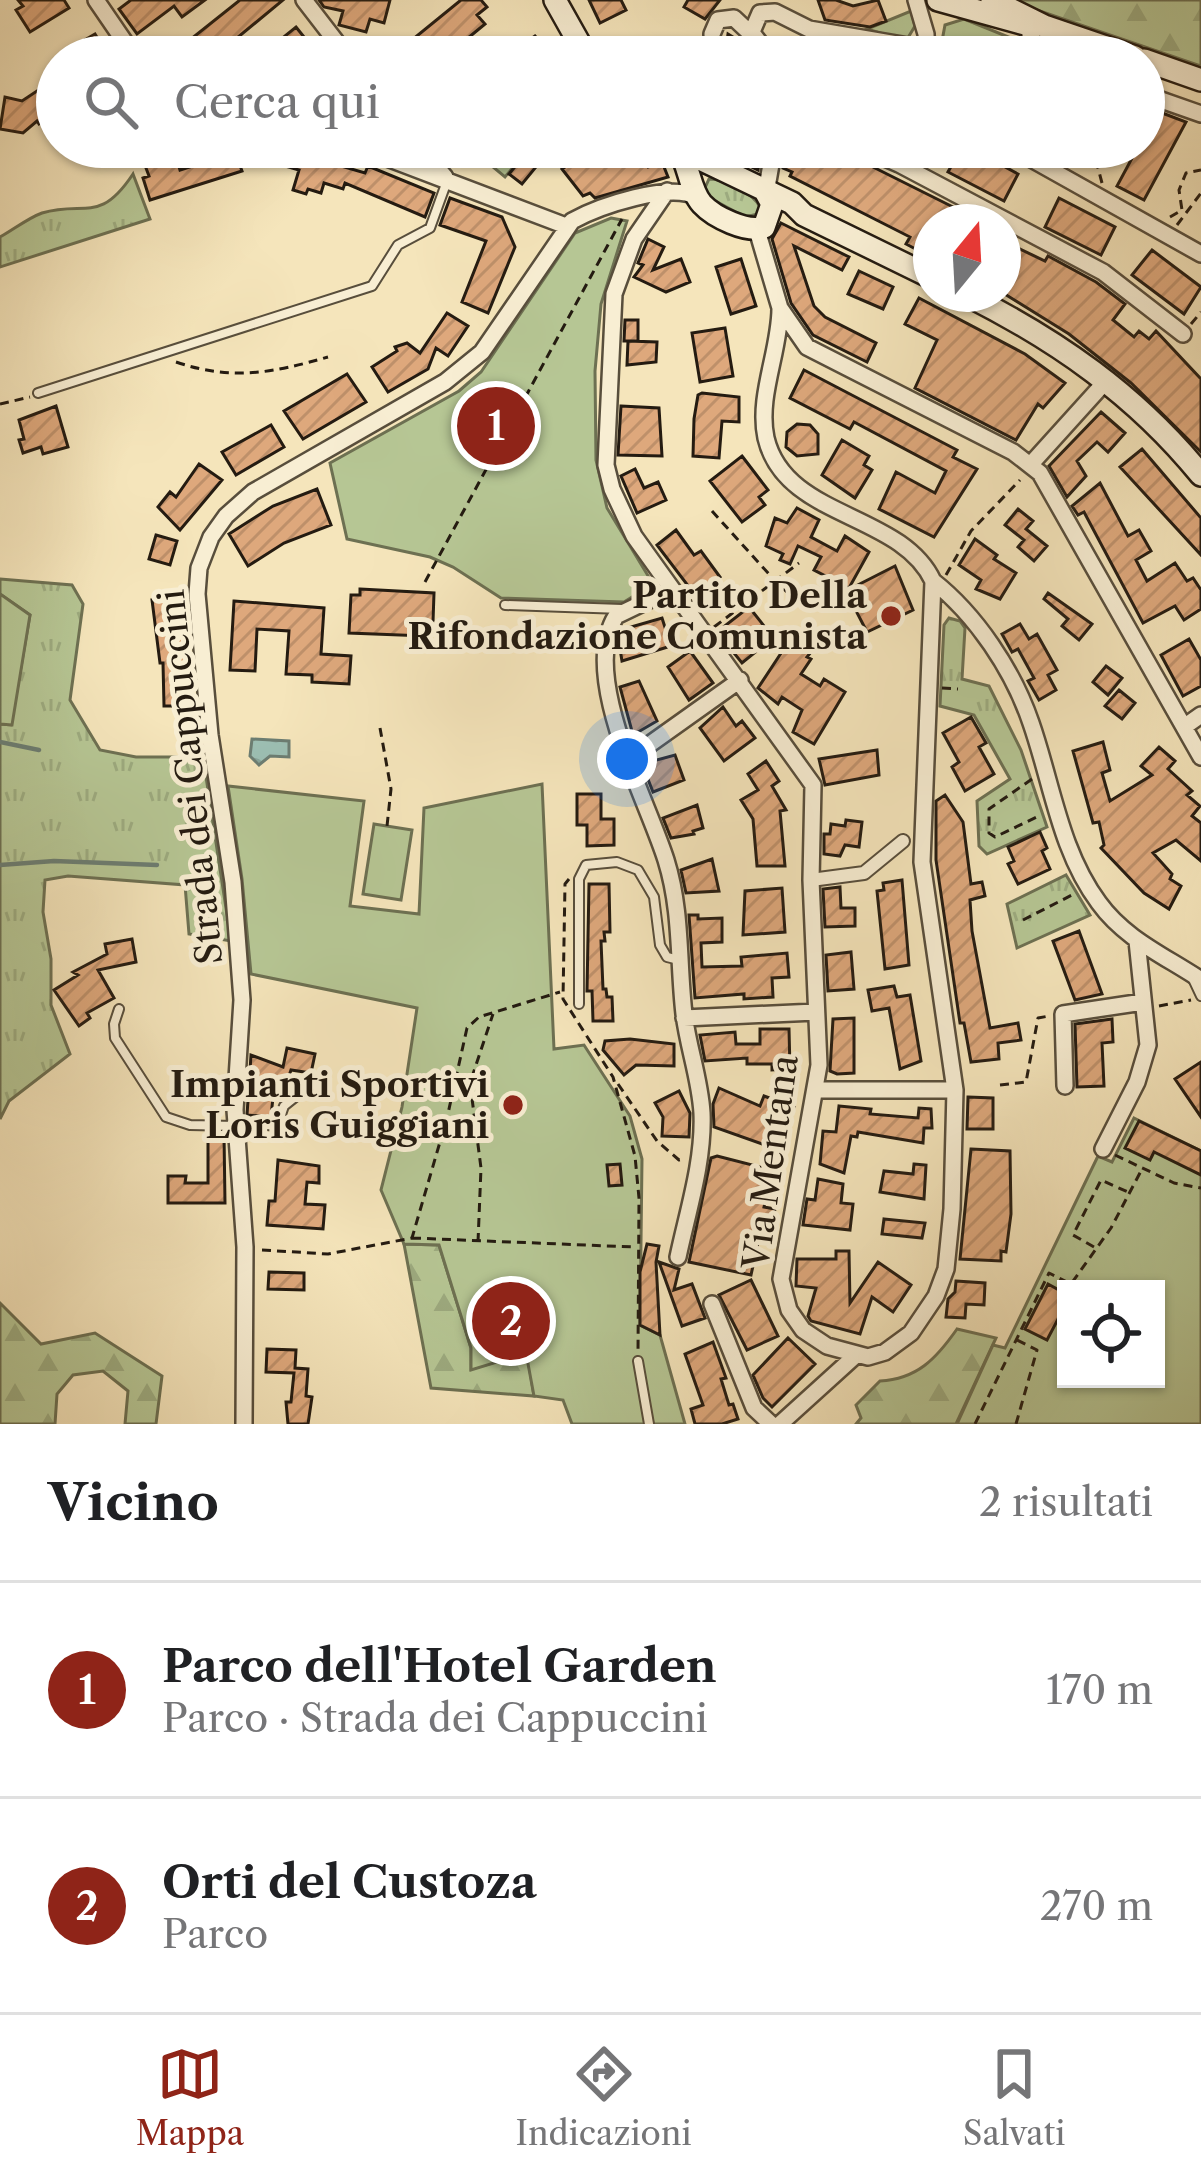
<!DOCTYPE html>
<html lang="it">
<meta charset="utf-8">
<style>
body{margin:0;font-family:"Libre Caslon Text",serif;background:#f6f6f6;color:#202124}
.controls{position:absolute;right:36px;bottom:36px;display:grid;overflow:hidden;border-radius:0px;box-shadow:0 3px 9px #0004}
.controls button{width:108px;height:108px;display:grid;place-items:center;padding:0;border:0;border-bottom:3px solid #e0e0e0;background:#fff;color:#202124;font:60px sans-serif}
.compass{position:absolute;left:913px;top:204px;width:108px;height:108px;border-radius:50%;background:#fff;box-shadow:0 3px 9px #0004;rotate:18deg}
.you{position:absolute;left:627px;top:759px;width:42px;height:42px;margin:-30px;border:9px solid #fff;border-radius:50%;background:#1a73e8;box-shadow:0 0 0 18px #1a73e833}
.badge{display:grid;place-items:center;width:78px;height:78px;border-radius:50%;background:#8f2418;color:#fff;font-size:39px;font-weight:700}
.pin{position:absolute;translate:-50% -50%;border:6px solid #fff;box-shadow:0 3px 12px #0006}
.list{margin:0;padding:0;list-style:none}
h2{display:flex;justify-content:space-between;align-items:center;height:156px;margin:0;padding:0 48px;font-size:51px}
h2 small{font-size:39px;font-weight:400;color:#757577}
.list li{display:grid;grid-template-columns:78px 1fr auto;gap:36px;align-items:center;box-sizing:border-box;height:216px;padding:0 48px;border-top:3px solid #e0e0e0}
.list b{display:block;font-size:45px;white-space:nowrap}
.list p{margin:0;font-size:39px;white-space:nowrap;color:#757577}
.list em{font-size:39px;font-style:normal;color:#757577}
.icon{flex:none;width:66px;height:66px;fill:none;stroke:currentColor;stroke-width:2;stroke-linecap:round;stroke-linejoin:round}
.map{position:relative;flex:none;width:1201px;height:1424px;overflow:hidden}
.search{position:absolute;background:#fff;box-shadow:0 3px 9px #0004;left:36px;right:36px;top:36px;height:132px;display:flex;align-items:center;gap:30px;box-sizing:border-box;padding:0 42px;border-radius:66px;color:#757577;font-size:45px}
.sheet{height:588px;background:#fff}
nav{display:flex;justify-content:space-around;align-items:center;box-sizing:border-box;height:168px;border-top:3px solid #e0e0e0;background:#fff;font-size:33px;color:#757577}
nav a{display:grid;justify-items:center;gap:6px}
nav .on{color:#8f2418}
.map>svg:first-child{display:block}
.grass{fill:url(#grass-tufts);stroke:#6d7052;stroke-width:3}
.forest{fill:url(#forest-firs);stroke:#6d7052;stroke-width:3}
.garden{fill:#b6c694;stroke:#6d7052;stroke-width:3;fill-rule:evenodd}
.water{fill:url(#water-waves);stroke:#6c7d72;stroke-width:3}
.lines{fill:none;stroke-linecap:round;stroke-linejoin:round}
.stream{stroke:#6c7d72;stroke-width:4.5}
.building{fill:url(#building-hatch);stroke:#241b11;stroke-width:3}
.service-casing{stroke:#584e3c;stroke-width:12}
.pedestrian-casing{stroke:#584e3c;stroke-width:16}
.minor-casing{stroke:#584e3c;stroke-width:20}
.secondary-casing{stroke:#241b11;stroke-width:26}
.path{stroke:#241b11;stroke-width:3;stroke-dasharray:9 6;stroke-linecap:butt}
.service{stroke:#f8eed3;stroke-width:8}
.pedestrian{stroke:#f8eed3;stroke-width:12}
.minor{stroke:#f8eed3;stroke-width:15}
.secondary{stroke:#f8eed3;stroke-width:21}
.poi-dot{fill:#8f2418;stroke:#f8eed3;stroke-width:4.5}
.labels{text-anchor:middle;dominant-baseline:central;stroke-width:10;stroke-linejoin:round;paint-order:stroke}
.poi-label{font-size:36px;font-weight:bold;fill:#241b11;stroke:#f8eed3;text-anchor:end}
.street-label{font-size:36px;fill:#241b11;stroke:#f8eed3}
</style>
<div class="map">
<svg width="1201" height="1424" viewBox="0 0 1201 1424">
<defs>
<pattern id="grass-tufts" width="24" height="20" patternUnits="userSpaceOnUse" patternTransform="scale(3)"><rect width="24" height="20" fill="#b6c694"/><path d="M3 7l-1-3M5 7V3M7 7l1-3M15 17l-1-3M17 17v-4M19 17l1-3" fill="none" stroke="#9caa7f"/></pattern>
<pattern id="forest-firs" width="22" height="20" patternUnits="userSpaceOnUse" patternTransform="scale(3)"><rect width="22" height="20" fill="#b6c694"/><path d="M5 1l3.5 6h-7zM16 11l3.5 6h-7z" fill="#9caa7f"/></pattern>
<pattern id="water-waves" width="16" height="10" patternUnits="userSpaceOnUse" patternTransform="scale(3)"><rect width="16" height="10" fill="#9cbfb3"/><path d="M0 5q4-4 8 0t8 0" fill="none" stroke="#86a499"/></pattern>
<pattern id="building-hatch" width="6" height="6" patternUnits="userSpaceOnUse" patternTransform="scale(3)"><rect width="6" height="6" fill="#dea87c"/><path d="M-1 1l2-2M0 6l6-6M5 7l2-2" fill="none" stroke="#be906a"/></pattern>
</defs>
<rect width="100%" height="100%" fill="#f5e5bb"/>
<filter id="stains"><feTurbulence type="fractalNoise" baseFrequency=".00167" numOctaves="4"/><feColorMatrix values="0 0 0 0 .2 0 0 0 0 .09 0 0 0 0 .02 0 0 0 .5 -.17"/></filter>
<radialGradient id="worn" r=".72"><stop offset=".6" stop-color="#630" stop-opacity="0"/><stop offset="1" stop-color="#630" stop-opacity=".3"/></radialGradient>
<!-- grass -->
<path class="grass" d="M911 11 915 26 906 41 867 29Z
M964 19 1011 38 1001 57H939L945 25Z
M133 174 150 219 0 267V237C13 230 28 218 42 213 85 200 99 225 133 174Z
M709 179C725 179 753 193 760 207L758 214 745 217 710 198 704 190Z
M0 579 72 585 83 604 70 700 100 750 136 757H203L231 941 189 934 185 885 68 876 45 880 43 912 51 959V1005L70 1054 9 1101 0 1119V724L11 725 30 615 0 594Z
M949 618 960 621 965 628 962 679 989 686 1021 750 1047 827 987 854 979 846 977 801 1010 779 974 715 940 706 944 625Z
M1066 875 1090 915 1017 948 1007 904Z"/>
<!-- forest -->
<path class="forest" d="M1008 0H1201V66Z
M404 1244 439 1245 471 1348V1369L527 1353 534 1396 431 1388Z
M0 1303 41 1344 95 1333 162 1376 156 1424H125L128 1391 103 1371 73 1375 57 1394 55 1424H0Z
M957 1329 996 1338 956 1424H856L861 1418 856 1405 880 1381C917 1379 936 1359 957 1329Z"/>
<!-- garden -->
<path class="garden" d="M469 147H530L505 177Z
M611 218 627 221 601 304 595 371 596 460 607 508 653 584 624 602 501 598 453 567 430 557 347 539 330 463 459 391 481 372 575 233Z
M0 594 30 615 12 725 0 724Z
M542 784 554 1049 584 1045 630 1116 642 1159 640 1325 660 1335 685 1424H572L563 1400 534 1396 526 1353 471 1370V1348L439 1245 404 1244 381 1190 402 1107 417 1008 251 974 242 879 228 786 364 801 350 906 419 914 424 808Z
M374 824 412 830 401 900 363 894Z
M1134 1118 1201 1151V1424H957L993 1345 1005 1348 1098 1156 1112 1162ZM1066 1289H1156V1379H1066Z"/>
<!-- water -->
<path class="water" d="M252 739 289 741V757L270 756 259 765 250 756Z"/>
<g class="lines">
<!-- stream -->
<path class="stream" d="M0 742 39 750
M0 865 54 861 157 865"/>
</g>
<!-- building -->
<path class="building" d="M18 0H64L69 8 30 32 16 10 23 6Z
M131 0H205L182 17 174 6 137 34 119 9Z
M240 0H283L214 57H180L191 39Z
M319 0H390L384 23 370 19 366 32 339 25 343 11 324 7Z
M461 0H481L487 7 477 15 485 24 445 57H391Z
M589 0H621L626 10 600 23Z
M688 0H720L705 19 684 7Z
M818 0H836L853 6 878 0 886 21 870 27 825 20Z
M296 27 312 47 300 57H259Z
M95 34 109 57H83L76 45Z
M728 34 746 45 754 57H725Z
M535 36 546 48 537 57H518L513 51Z
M40 89 56 112 39 124 37 121 23 133 0 129 5 97 22 101Z
M1157 111 1186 122 1144 200 1117 186 1138 147H1144V135Z
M193 147H233L242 171 150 200 143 178 149 176 143 160 174 150 180 170 208 161Z
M257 147H323L338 152 334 164 365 173 368 166 434 193 425 217 345 183 343 189 324 183 321 193 308 189 306 194 293 190 299 170 254 157Z
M595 147H632L648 167 662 162 668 177 595 198 590 193 583 196 562 169Z
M710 147H757L761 150 758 170Z
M786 147H821L859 166 861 161 983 222H931V257L906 244 910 237 790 176 792 172 783 168Z
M962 147 988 158 998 147V163L1018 174 1004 201 948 172Z
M1046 147H1083L1075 162Z
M527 152 540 162 522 184 509 174Z
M450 198 502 217 515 247 488 313 462 302 486 241 440 225Z
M1059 198 1115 227 1101 255 1045 227Z
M781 223 849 257 842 270 794 246 814 306 825 317 876 343 867 362 813 335 791 303 772 239Z
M648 239 664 247 653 270 681 259 690 282 666 292 634 277 643 265 638 263Z
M1003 241 1045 261 1048 256 1096 282 1125 304 1113 320 1134 337 1139 331 1149 339 1156 331 1201 379V452L1131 383 1069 334 1003 293Z
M1152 250 1201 287 1184 314 1132 275Z
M741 259 756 306 731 314 716 267Z
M859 271 893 287 883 309 848 294Z
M919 298 1025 354 1065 383 1043 408 1038 404 1016 440 915 388 937 340 905 324Z
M447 313 468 326 448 356 436 348 428 369 388 392 372 367 397 351 395 347 407 343 420 353Z
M625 320H638V341H624Z
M725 328 733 376 700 382 692 333Z
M628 341 657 342 656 362 627 365Z
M804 370 957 450 953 457 977 469 934 537 879 509 896 472 935 493 946 471 854 422 850 429 790 398Z
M347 374 366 402 303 439 284 411Z
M702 393 739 397V422L722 421 719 458 693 456 694 419 698 395Z
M56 406 68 447 43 454 41 447 23 453 19 440 24 439 19 420Z
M621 406 659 408 662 456 618 455Z
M1101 412 1125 433 1108 452 1097 442 1077 461 1086 476 1067 497 1049 466Z
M797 424 810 425 818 434V454L797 456 786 447 787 432Z
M271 425 284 447 236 475 222 452Z
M842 440 869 456 864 465 872 470 855 498 822 475Z
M1142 449 1201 518V555L1120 467Z
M742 456 768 490 759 497 765 505 742 522 710 481Z
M199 464 222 480 180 530 158 507 170 492 176 497Z
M635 469 644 488 658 482 666 500 637 513 621 476Z
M1100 483 1128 536 1139 530 1151 551 1136 560 1147 581 1175 563 1187 581 1193 578 1201 590V609L1184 620 1175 606 1143 623 1084 512 1078 515 1072 506Z
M317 489 331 525 284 543 248 566 229 534 273 506Z
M797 508 819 520 811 537 837 551 845 536 869 552 849 588 814 570 821 557 798 546 790 564 780 560 783 554 766 546 775 518 787 523Z
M1018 509 1033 521 1026 529 1047 546 1034 561 1018 547 1024 540 1005 525Z
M676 530 694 555 701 551 720 577 695 595 657 545Z
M156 535 177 541 170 565 149 559Z
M975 539 997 555 994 559 1016 573 1000 599 976 589 981 580 959 565Z
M895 566 913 610 867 632 852 603 865 597 850 589Z
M360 589 434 593 433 622H426L425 636 349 633 351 595H360Z
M1048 593 1092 624 1079 640 1062 626 1068 619 1044 599Z
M166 599 170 612 180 613 188 641 195 743 181 744 179 706H164L163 663H160L152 600Z
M234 601 324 608 321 654 351 656 349 684 312 682V675L286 674 289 631 257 629 255 671 230 670Z
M749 607 768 631 753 643 758 650 742 663 717 632Z
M662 618 671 646 622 661 619 643 624 629Z
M1020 624 1029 639 1037 634 1057 670 1048 675 1056 690 1039 700 1028 681 1034 678 1018 649 1012 652 1002 634Z
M791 638 811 652 807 657 811 659 801 674 820 686 824 679 845 692 814 744 793 732 802 710 782 697 778 704 758 688Z
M1189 639 1201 660V686L1183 696 1161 655Z
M690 651 713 683 689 700 668 667Z
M1106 666 1122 678 1108 695 1093 682Z
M639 681 657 721 633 735 620 687Z
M1119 690 1135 703 1122 719 1105 706Z
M723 707 736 726 742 721 755 738 724 761 700 728Z
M971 717 986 743 979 747 994 774 965 791 952 767 959 762 943 733Z
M1103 742 1110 770 1102 773 1110 801 1152 775 1141 766 1159 747 1175 761 1168 769 1192 791 1187 795 1200 806 1192 816 1201 823V861L1176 840 1153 853 1172 874 1170 879 1181 886 1169 909 1144 893 1101 848 1104 845 1099 822 1093 823 1073 751Z
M877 750 879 775 825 785 819 759Z
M675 755 684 780 653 792 642 764Z
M766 761 779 781 772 786 786 810 780 811 785 866H757L753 819 741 800 758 790 748 774Z
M577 794H601V819H614V845L587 846V825H577Z
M945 795 963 822 971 884 982 882 985 896 970 900 972 931 990 1028 1018 1023 1021 1040 998 1043 999 1059 971 1062 964 1023H960L936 860V801Z
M697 805 703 828 693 831 694 834 671 838 663 818Z
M846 820 862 822 859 847 845 845 840 856 824 854V834H830L831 824 845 826Z
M1040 832 1047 848 1042 851 1050 869 1018 884 1008 864 1014 861 1008 847Z
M712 859 719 891 686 893 681 870Z
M902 880 909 965 885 969 877 891 884 890 883 883Z
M589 884H609L610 932H604L605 941H601L603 989H606L607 997H612L613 1021H593L592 991H587Z
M840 887 841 908H855V926L825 927 823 889Z
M782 888 785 932 743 935 745 891Z
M689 915H698V919L722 918V942L701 943 702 967 742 966 741 957 787 953 789 977 772 978 773 997 744 999V994L695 998Z
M1079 931 1102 994 1075 1000 1053 941Z
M132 939 136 962 98 970 114 998 87 1013 90 1018 79 1026 54 990 78 975 73 972 107 954 105 944Z
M851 952 854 989 828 991 826 955Z
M894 986 897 997 910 995 921 1061 900 1069 889 1008 872 1011 868 990Z
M854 1018V1073L837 1074 830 1071 833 1019Z
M1112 1019 1113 1042 1102 1043 1104 1086 1077 1087 1075 1024Z
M760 1029H789L790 1069 772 1070V1064H747V1058L705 1061 700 1035 735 1032 736 1044H760Z
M630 1039 674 1044V1066L636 1065 624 1075 603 1050 605 1041Z
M287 1048 315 1054 311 1073 291 1070 282 1097H273L271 1117 247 1115 251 1055 283 1067Z
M1201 1062V1117L1175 1079Z
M719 1088 760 1106 764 1096 794 1107 779 1150 714 1127 713 1104Z
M679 1091 690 1113 689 1137 662 1136 663 1117 655 1103Z
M968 1097 993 1098V1129H967Z
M839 1106 871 1109 870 1114 918 1118 919 1108 931 1109 932 1128H924L923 1143 858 1132 857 1137 851 1136 844 1173 820 1164 823 1131 836 1132Z
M1139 1121 1201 1151V1175L1154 1152 1150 1160 1125 1148Z
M208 1134H224L225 1203H168V1176H186L185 1183H208Z
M971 1149 1010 1151 1011 1214 1006 1252 1001 1251V1261L960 1259Z
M717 1156 772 1170 764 1207 775 1209 770 1236 760 1234 751 1275 689 1262 711 1158Z
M278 1160 319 1166V1183L307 1182 305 1204 325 1205 323 1229 267 1225 269 1201H275Z
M620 1164 622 1185 609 1186 607 1165Z
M914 1164 926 1165 924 1199 880 1192 884 1171 913 1174Z
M818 1179 843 1184 841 1203 853 1204 850 1230 803 1225 807 1199 815 1200Z
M884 1219 925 1223 922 1238 882 1234Z
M647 1244 659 1246 656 1262 660 1335 640 1325V1272Z
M836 1251H849L850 1303 878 1262 911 1285 893 1312 872 1297 860 1334 811 1321 808 1316 816 1288 796 1286 797 1259H836Z
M659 1262 679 1269 674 1290 692 1284 705 1318 682 1326Z
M269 1272 304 1273V1290L268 1289Z
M751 1280 778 1336 747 1350 719 1295Z
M956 1281 985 1283 984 1305 966 1304 965 1318 946 1317 948 1299 955 1292Z
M1048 1284 1066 1294V1304L1047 1340 1025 1329Z
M788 1338 815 1364 772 1407 763 1398 753 1375Z
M713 1342 726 1378 721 1379 729 1405 733 1404 738 1419 722 1424H695L691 1409 703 1405 685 1354Z
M267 1349 296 1350 295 1368 308 1369 306 1396 312 1397 308 1424H288L286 1402H291L294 1373 266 1372Z"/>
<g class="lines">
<defs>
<path id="service" d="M38 393 372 286 398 245 430 228 447 181
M505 605 622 609
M1193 979 1201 996
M579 1004V879L586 865 617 862 638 870 654 897 660 945 667 957 679 960
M119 1009 114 1024 115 1038 166 1117 190 1125 235 1126
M238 1122 277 1126 284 1106 309 1086
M638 1361 649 1424"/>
<path id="pedestrian" d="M811 880 864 873 903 841"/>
<path id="minor" d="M96 0 135 57
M304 0 348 57
M916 0 926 34 927 54
M1033 19 1030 35 1045 57
M752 33 771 57
M713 57 712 34 718 20 734 18 751 34 760 13 775 12 809 29 926 49
M1144 94 1201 114
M358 147 566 226
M419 147 445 177
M860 147 899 164 1103 272 1183 334
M1010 147 1201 254
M667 191 634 239 614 294 606 465 612 489 634 536 813 785 811 880 819 1065 781 1279 789 1310 803 1330 827 1346 868 1357 885 1352 911 1333 936 1296 946 1269 952 1209 955 1090 922 862 933 581C901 512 785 519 766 438 757 396 780 351 780 308
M766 193 774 147
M757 230 780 308 807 347 1013 452 1040 473 1201 757
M1031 464 1106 381
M933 581C976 615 1013 670 1031 723 1052 783 1060 851 1099 903 1125 939 1165 956 1201 980
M672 589 616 616C579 675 647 799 666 860 682 911 678 962 684 1014 688 1047 700 1079 702 1113 704 1161 688 1210 678 1257
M1184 727 1201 715
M629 759 740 680
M684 1018 815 1012
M1065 1086 1063 1014 1143 1002
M817 1090H955
M1103 1149 1137 1082 1148 1045 1137 941
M712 1304 754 1408 771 1424
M244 1424 245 1247 235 1110 242 1000 233 882 210 735 197 594 199 568 211 537 226 516 253 492 445 382 482 352 572 221C599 206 670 182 697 197
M780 1424 855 1356"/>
<path id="secondary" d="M555 0 587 57
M938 0 1032 26
M992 0 1044 26 1135 57
M1144 60 1201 80
M675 147 792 203 804 215 931 277
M679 150C689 165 690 191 702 204 714 217 747 233 764 227L772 204 766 193
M965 294C1057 340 1136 395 1201 475"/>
</defs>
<!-- service casing -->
<use href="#service" class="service-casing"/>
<!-- pedestrian casing -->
<use href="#pedestrian" class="pedestrian-casing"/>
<!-- minor casing -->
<use href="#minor" class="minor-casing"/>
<!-- secondary casing -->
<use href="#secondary" class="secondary-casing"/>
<!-- path -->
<path class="path" d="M1102 183 1097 164 1118 161 1127 147
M1170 217 1182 210 1179 190 1186 173 1201 170
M1177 225 1201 193
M1191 324 1201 312
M176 362C232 381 272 373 328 357
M0 404 30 397
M712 511 777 583 804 607
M946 575 971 531 1020 480
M425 582 622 219
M714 627 799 563
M942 688 958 689
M380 728 391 789 387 826
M1032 779 989 809V833L995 837 1041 815
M569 879 565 884 563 999 613 1077 635 1156 639 1198 638 1353
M1023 920 1072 895
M1159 1006 1191 1000
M618 1084 657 1141 679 1160 683 1159
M1000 1085 1026 1082 1038 1018 1049 1016
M1115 1155 1174 1183 1201 1188
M412 1238 634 1247
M478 1242 481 1168 470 1083 493 1014
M1094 1247 1073 1235 1101 1180 1128 1192
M262 1250 328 1254 412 1238 447 1118 467 1028 479 1017 560 992
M975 1424 1049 1273 1071 1284 1111 1228 1142 1169
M1016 1424 1037 1350 1017 1340"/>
<!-- service -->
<use href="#service" class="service"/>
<!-- pedestrian -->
<use href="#pedestrian" class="pedestrian"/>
<!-- minor -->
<use href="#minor" class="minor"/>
<!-- secondary -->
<use href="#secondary" class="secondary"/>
</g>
<!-- markers -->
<g class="poi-dot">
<circle cx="891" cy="616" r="12"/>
<circle cx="513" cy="1105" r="12"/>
</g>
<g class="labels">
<!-- poi labels -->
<g class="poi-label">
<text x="867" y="595">Partito Della<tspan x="867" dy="41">Rifondazione Comunista</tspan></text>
<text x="489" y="1084">Impianti Sportivi<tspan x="489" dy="41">Loris Guiggiani</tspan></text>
</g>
<!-- street labels -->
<g class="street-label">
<text transform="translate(190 777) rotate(-96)">Strada dei Cappuccini</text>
<text transform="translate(770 1162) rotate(-82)">Via Mentana</text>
</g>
</g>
<rect width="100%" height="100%" filter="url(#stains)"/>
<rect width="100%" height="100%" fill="url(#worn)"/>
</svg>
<div class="controls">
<button><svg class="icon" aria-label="locate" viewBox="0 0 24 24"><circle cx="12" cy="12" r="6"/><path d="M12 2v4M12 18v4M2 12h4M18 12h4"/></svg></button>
</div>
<svg class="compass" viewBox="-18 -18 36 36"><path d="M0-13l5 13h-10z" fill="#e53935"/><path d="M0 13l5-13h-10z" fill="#757577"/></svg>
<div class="you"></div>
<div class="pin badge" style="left:496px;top:426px">1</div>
<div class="pin badge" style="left:511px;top:1321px">2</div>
<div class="search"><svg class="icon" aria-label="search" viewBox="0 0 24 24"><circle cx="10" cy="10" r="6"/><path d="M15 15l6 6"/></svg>Cerca qui</div>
</div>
<section class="sheet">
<h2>Vicino<small>2 risultati</small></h2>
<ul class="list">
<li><span class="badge">1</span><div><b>Parco dell'Hotel Garden</b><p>Parco · Strada dei Cappuccini</p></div><em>170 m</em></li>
<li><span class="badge">2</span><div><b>Orti del Custoza</b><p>Parco</p></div><em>270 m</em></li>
</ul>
</section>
<nav>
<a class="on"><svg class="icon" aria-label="map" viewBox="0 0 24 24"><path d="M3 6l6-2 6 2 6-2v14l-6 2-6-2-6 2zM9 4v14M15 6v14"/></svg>Mappa</a>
<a><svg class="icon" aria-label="directions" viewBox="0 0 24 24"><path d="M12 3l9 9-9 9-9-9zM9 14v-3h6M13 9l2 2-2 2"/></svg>Indicazioni</a>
<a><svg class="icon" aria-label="saved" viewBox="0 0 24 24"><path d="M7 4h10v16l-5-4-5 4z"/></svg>Salvati</a>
</nav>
